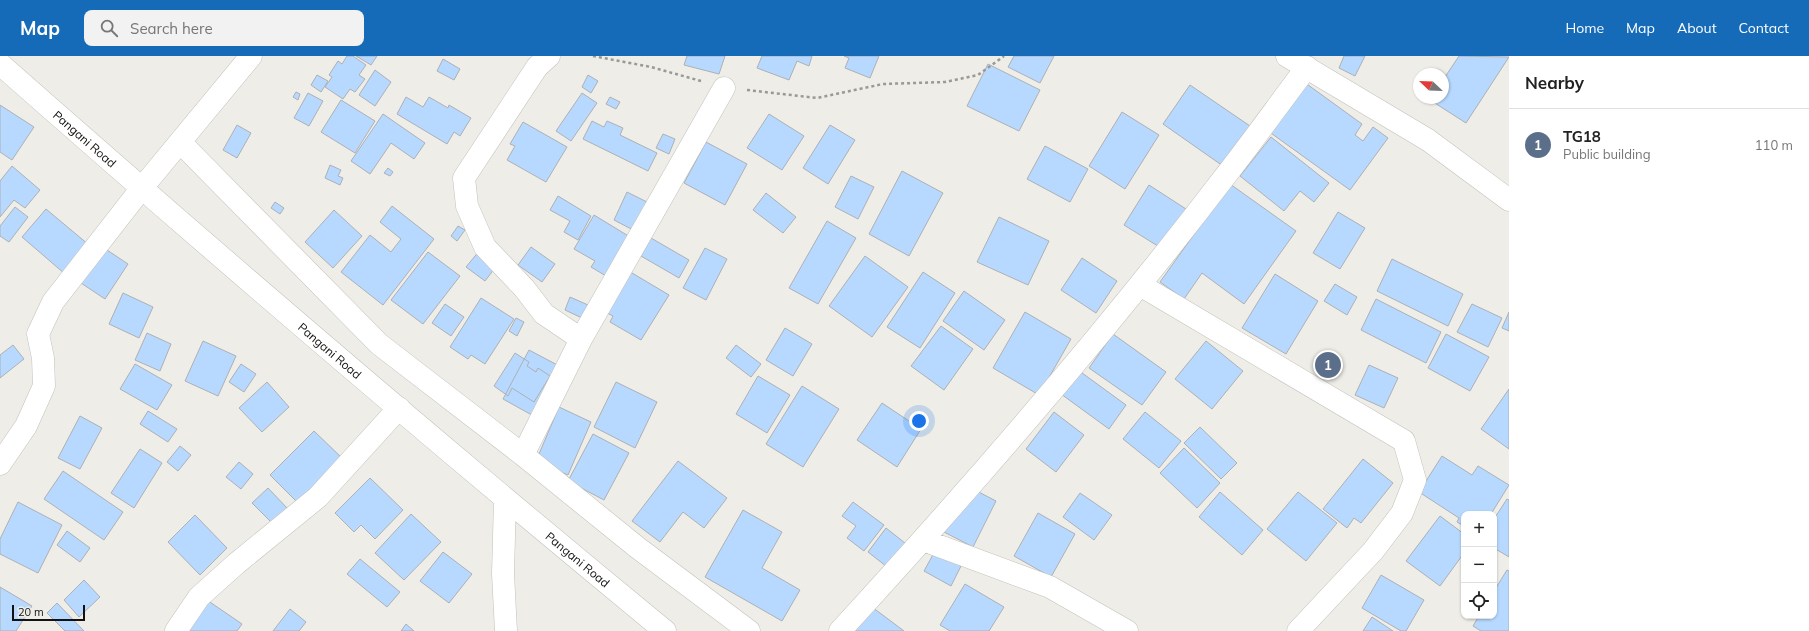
<!DOCTYPE html>
<meta charset="utf-8">
<style>
body{margin:0;font-family:Mulish,sans-serif;background:#f2f2f2;color:#222}
.controls{position:absolute;right:12px;bottom:12px;display:grid;overflow:hidden;border-radius:8px;box-shadow:0 1px 3px #0004}
.controls button{width:36px;height:36px;display:grid;place-items:center;padding:0;border:0;border-bottom:1px solid #e0e0e0;background:#fff;color:#222;font:20px sans-serif}
.compass{position:absolute;left:1413px;top:12px;width:36px;height:36px;border-radius:50%;background:#fff;box-shadow:0 1px 3px #0004;rotate:293deg}
.scale{position:absolute;left:12px;bottom:10px;width:73px;box-sizing:border-box;padding-left:4px;border:2px solid #131210;border-top:0;font-size:11px;line-height:14px;white-space:nowrap;color:#131210;-webkit-text-stroke:3px #eeede8;paint-order:stroke}
.you{position:absolute;left:919px;top:365px;width:14px;height:14px;margin:-10px;border:3px solid #fff;border-radius:50%;background:#1a73e8;box-shadow:0 0 0 6px #1a73e833}
.badge{display:grid;place-items:center;width:26px;height:26px;border-radius:50%;background:#166bb8;color:#fff;font-size:13px;font-weight:700}
.pin{position:absolute;translate:-50% -50%;border:2px solid #fff;box-shadow:0 1px 4px #0006}
.list{margin:0;padding:0;list-style:none}
h2{display:flex;justify-content:space-between;align-items:center;height:52px;margin:0;padding:0 16px;font-size:17px}
h2 small{font-size:13px;font-weight:400;color:#767676}
.list li{display:grid;grid-template-columns:26px 1fr auto;gap:12px;align-items:center;box-sizing:border-box;height:72px;padding:0 16px;border-top:1px solid #e0e0e0}
.list b{display:block;font-size:15px;white-space:nowrap}
.list p{margin:0;font-size:13px;white-space:nowrap;color:#767676}
.list em{font-size:13px;font-style:normal;color:#767676}
.icon{flex:none;width:22px;height:22px;fill:none;stroke:currentColor;stroke-width:2;stroke-linecap:round;stroke-linejoin:round}
.map{position:relative;flex:none;width:1509px;height:575px;overflow:hidden}
header{display:flex;align-items:center;gap:24px;box-sizing:border-box;height:56px;padding:0 20px;background:#166bb8;color:#fff}
header strong{font-size:19px}
nav{display:flex;gap:22px;margin-inline-start:auto;font-size:14px}
.search{width:280px;height:36px;background:#f2f2f2;display:flex;align-items:center;gap:10px;box-sizing:border-box;padding:0 14px;border-radius:8px;color:#767676;font-size:15px}
main{display:flex}
aside{flex:1;background:#fff}
.map>svg:first-child{display:block}
.building{fill:#b7d9ff;stroke:#adb0b4}
.lines{fill:none;stroke-linecap:round;stroke-linejoin:round}
.street-casing{stroke:#c2c0bb;stroke-width:23}
.secondary-casing{stroke:#c2c0bb;stroke-width:23}
.path{stroke:#9a9995;stroke-width:2.5;stroke-dasharray:3 3;stroke-linecap:butt}
.street{stroke:#fff;stroke-width:22}
.secondary{stroke:#fff;stroke-width:22}
.labels{text-anchor:middle;dominant-baseline:central;stroke-width:3.5;stroke-linejoin:round;paint-order:stroke}
.street-label{font-size:12px;fill:#131210;stroke:#eeede8}
</style>
<header>
<strong>Map</strong>
<div class="search"><svg class="icon" aria-label="search" viewBox="0 0 24 24"><circle cx="10" cy="10" r="6"/><path d="M15 15l6 6"/></svg>Search here</div>
<nav><a>Home</a><a>Map</a><a>About</a><a>Contact</a></nav>
</header>
<main>
<div class="map">
<svg width="1509" height="575" viewBox="0 0 1509 575">
<rect width="100%" height="100%" fill="#eeede8"/>
<!-- building -->
<path class="building" d="M347 0H353L366 9 359 19 365 23 355 36 350 33 343 43 325 31 332 21 329 19 338 5 342 8Z
M356 0H377L371 9Z
M687 0H725L719 18 684 9Z
M762 0H812L809 10 797 5 789 24 757 12Z
M844 0H879L870 22 845 12 849 2Z
M1014 0H1054L1040 27 1008 11Z
M1344 0H1365L1355 20 1339 12Z
M1459 0 1509 1 1466 67 1430 44 1431 42H1443V24Z
M443 3 460 13 454 24 437 15Z
M988 8 1040 34 1019 75 967 50Z
M375 14 391 26 375 50 359 39Z
M317 19 328 25 321 36 311 29Z
M588 19 598 25 591 37 582 31Z
M1304 26 1362 68 1355 79 1363 85 1373 71 1388 82 1350 134 1268 75Z
M1190 29 1250 70 1223 110 1163 68Z
M296 36 300 38 298 44 293 41Z
M308 37 323 45 309 70 294 62Z
M582 37 597 47 571 85 556 75Z
M406 41 423 51 429 41 448 52 449 49 471 62 460 80 454 76 447 88 397 58Z
M610 41 620 46 616 53 606 48Z
M341 44 375 65 355 97 321 76Z
M0 49 34 71 12 104 0 96Z
M1122 56 1159 79 1125 133 1089 110Z
M383 58 425 87 414 103 391 87 370 118 351 105Z
M769 58 804 80 782 114 747 92Z
M592 65 604 71 607 65 623 72 620 79 657 97 648 115 583 83Z
M523 66 567 91 546 126 507 104 515 90 510 88Z
M237 69 251 77 237 102 223 94Z
M830 69 855 84 828 128 803 112Z
M663 78 675 83 669 98 656 92Z
M1271 81 1329 127 1314 146 1300 135 1284 155 1240 120Z
M706 86 747 108 725 149 684 127Z
M1045 90 1088 113 1070 146 1027 123Z
M330 109 341 114 338 120 343 122 340 129 325 122Z
M12 110 40 134 25 152 14 144 0 161V125Z
M388 112 393 116 390 120 384 117Z
M902 115 943 137 909 200 869 178Z
M851 120 874 131 858 163 835 151Z
M1230 128 1296 175 1244 248 1202 217 1184 243 1160 226Z
M1149 129 1186 153 1161 192 1124 169Z
M627 136 649 147 635 175 614 164Z
M766 137 796 161 783 177 753 154Z
M558 140 591 160 578 184 564 176 570 165 550 154Z
M275 146 284 152 280 158 271 152Z
M392 150 434 183 383 249 341 216 370 179 391 196 401 183 380 166Z
M15 151 28 161 9 186 0 180V170Z
M46 153 89 189 65 218 22 181Z
M334 154 362 180 333 212 305 186Z
M1338 156 1365 172 1340 213 1313 197Z
M594 159 630 181 606 220 591 211 595 205 574 193Z
M999 161 1049 185 1028 229 977 206Z
M827 165 856 182 818 248 789 232Z
M458 170 465 174 457 185 451 180Z
M651 182 689 204 679 222 641 200Z
M101 190 128 208 105 243 78 225Z
M531 191 555 208 542 226 518 209Z
M705 192 727 203 706 244 683 232Z
M480 194 498 208 485 225 466 211Z
M428 196 460 220 423 268 391 244Z
M865 200 908 231 872 281 829 250Z
M1082 202 1117 225 1096 257 1061 234Z
M1392 203 1463 238 1448 270 1377 235Z
M627 214 669 239 641 284 610 266 613 260 607 257Z
M923 216 955 237 920 292 887 271Z
M1275 218 1318 245 1286 298 1242 272Z
M1335 228 1357 241 1347 259 1324 245Z
M964 235 1005 264 984 294 943 265Z
M123 237 153 251 139 282 109 268Z
M570 241 588 249 582 262 565 254Z
M481 242 514 263 485 308 471 299 468 303 450 291Z
M1376 243 1441 276 1426 307 1361 274Z
M445 248 464 261 451 280 432 267Z
M1472 248 1502 262 1488 291 1457 276Z
M1025 256 1071 283 1039 339 993 312Z
M1509 256V275L1502 272Z
M516 262 524 266 517 280 509 275Z
M941 270 973 293 944 334 911 310Z
M785 272 812 288 793 320 766 304Z
M147 277 171 288 160 315 135 304Z
M1113 278 1166 316 1142 349 1089 312Z
M1446 278 1489 301 1470 335 1428 312Z
M203 285 236 300 218 340 185 325Z
M1206 285 1243 315 1212 353 1175 323Z
M13 289 24 303 0 322V299Z
M736 289 761 308 751 321 726 302Z
M529 294 565 313 539 363 503 343Z
M515 297 529 306 527 310 536 316 538 312 550 320 534 346 512 332 508 340 494 330Z
M135 308 172 329 157 354 120 333Z
M241 308 256 318 244 336 229 326Z
M1369 309 1398 322 1384 352 1355 339Z
M1078 314 1126 349 1109 373 1061 338Z
M758 320 790 339 767 377 736 358Z
M267 326 289 351 262 376 239 352Z
M616 326 657 346 635 392 594 371Z
M802 330 839 353 803 411 766 388Z
M1509 333V393L1481 373Z
M882 347 921 373 897 411 857 384Z
M559 351 591 366 568 419 536 405Z
M148 355 177 373 168 386 140 368Z
M1054 356 1084 379 1056 416 1026 393Z
M1145 356 1181 385 1159 412 1123 383Z
M80 360 102 372 80 413 58 402Z
M1200 371 1237 407 1221 423 1184 387Z
M314 375 343 403 299 448 270 419Z
M593 378 629 397 604 444 568 425Z
M180 390 191 399 178 415 167 406Z
M1184 392 1220 427 1197 452 1160 417Z
M140 393 162 407 134 452 111 437Z
M1442 400 1472 419 1478 410 1509 429 1491 458H1464V470L1457 466 1459 462 1419 436Z
M1363 403 1393 427 1361 467 1354 462 1347 472 1323 453Z
M678 405 727 442 704 472 683 456 660 486 632 465Z
M239 406 253 418 241 433 226 421Z
M63 415 123 456 104 484 44 443Z
M370 422 403 454 375 483 361 469 354 476 335 457Z
M967 430 996 445 973 491 944 476Z
M268 432 288 453 273 468 252 447Z
M1220 436 1263 474 1242 499 1199 461Z
M1298 436 1337 467 1306 505 1267 473Z
M1080 437 1112 459 1094 484 1063 461Z
M1507 443 1509 444V501L1494 492V463Z
M18 446 62 469 38 517 0 498V483Z
M853 446 884 469 864 495 847 482 856 470 842 460Z
M743 454 782 476 762 512 800 534 782 565 705 521Z
M1038 457 1075 478 1051 521 1014 500Z
M411 458 441 486 404 524 375 497Z
M195 459 227 492 200 519 168 486Z
M1440 460 1464 478V497L1440 530 1406 505Z
M886 472 910 491 891 514 868 496Z
M67 475 90 492 80 506 57 489Z
M935 495 961 510 951 530 924 515Z
M443 496 472 518 449 547 420 525Z
M360 503 400 536 387 551 347 518Z
M1507 514 1509 515V575H1481L1473 570 1479 560H1494V535Z
M1381 519 1424 544 1406 575H1401L1362 552Z
M84 524 100 541 79 561 64 544Z
M965 528 1004 551 989 575H950L940 569Z
M0 531 32 550 16 575H0Z
M204 542 242 568 237 575H184Z
M57 547 84 575H65L47 557Z
M872 551 904 575H855Z
M290 553 306 566 299 575H273Z
M1372 561 1393 575H1363Z
M406 568 414 575H401Z"/>
<g class="lines">
<defs>
<path id="street" d="M549 0 537 11 464 122 467 150 485 191 524 232 544 258 581 283
M1287 0 1428 84 1509 144
M181 87 379 288 523 399 638 492 749 575
M1140 229 1404 385 1415 424 1402 457 1373 495 1298 575
M523 399 581 283 724 32
M0 408 26 370 44 330 43 302 38 278 53 246 141 133 251 0
M505 443 503 518 506 575
M923 484 1050 531 1127 575
M176 575 199 541 237 507 318 441 399 352
M840 575C974 429 1103 280 1223 123 1252 86 1279 48 1307 11"/>
<g id="secondary">
<path id="s1" d="M0 8C219 201 440 390 665 575"/>
</g>
</defs>
<!-- street casing -->
<use href="#street" class="street-casing"/>
<!-- secondary casing -->
<use href="#secondary" class="secondary-casing"/>
<!-- path -->
<path class="path" d="M593 0 651 11 701 25
M747 34 817 42 883 28 945 26 978 19 1004 0"/>
<!-- street -->
<use href="#street" class="street"/>
<!-- secondary -->
<use href="#secondary" class="secondary"/>
</g>
<g class="labels">
<!-- street labels -->
<g class="street-label">
<text stroke="none"><textPath href="#s1" startOffset="113">Pangani Road</textPath></text>
<text stroke="none"><textPath href="#s1" startOffset="437">Pangani Road</textPath></text>
<text stroke="none"><textPath href="#s1" startOffset="761">Pangani Road</textPath></text>
</g>
</g>
</svg>
<div class="controls">
<button>+</button>
<button>−</button>
<button><svg class="icon" aria-label="locate" viewBox="0 0 24 24"><circle cx="12" cy="12" r="6"/><path d="M12 2v4M12 18v4M2 12h4M18 12h4"/></svg></button>
</div>
<svg class="compass" viewBox="-18 -18 36 36"><path d="M0-13l5 13h-10z" fill="#e53935"/><path d="M0 13l5-13h-10z" fill="#767676"/></svg>
<div class="scale">20 m</div>
<div class="you"></div>
<div class="pin badge" style="left:1328px;top:309px;background:#5c6f8a">1</div>
</div>
<aside>
<h2>Nearby<small></small></h2>
<ul class="list">
<li><span class="badge" style="background:#5c6f8a">1</span><div><b>TG18</b><p>Public building</p></div><em>110 m</em></li>
</ul>
</aside>
</main>
